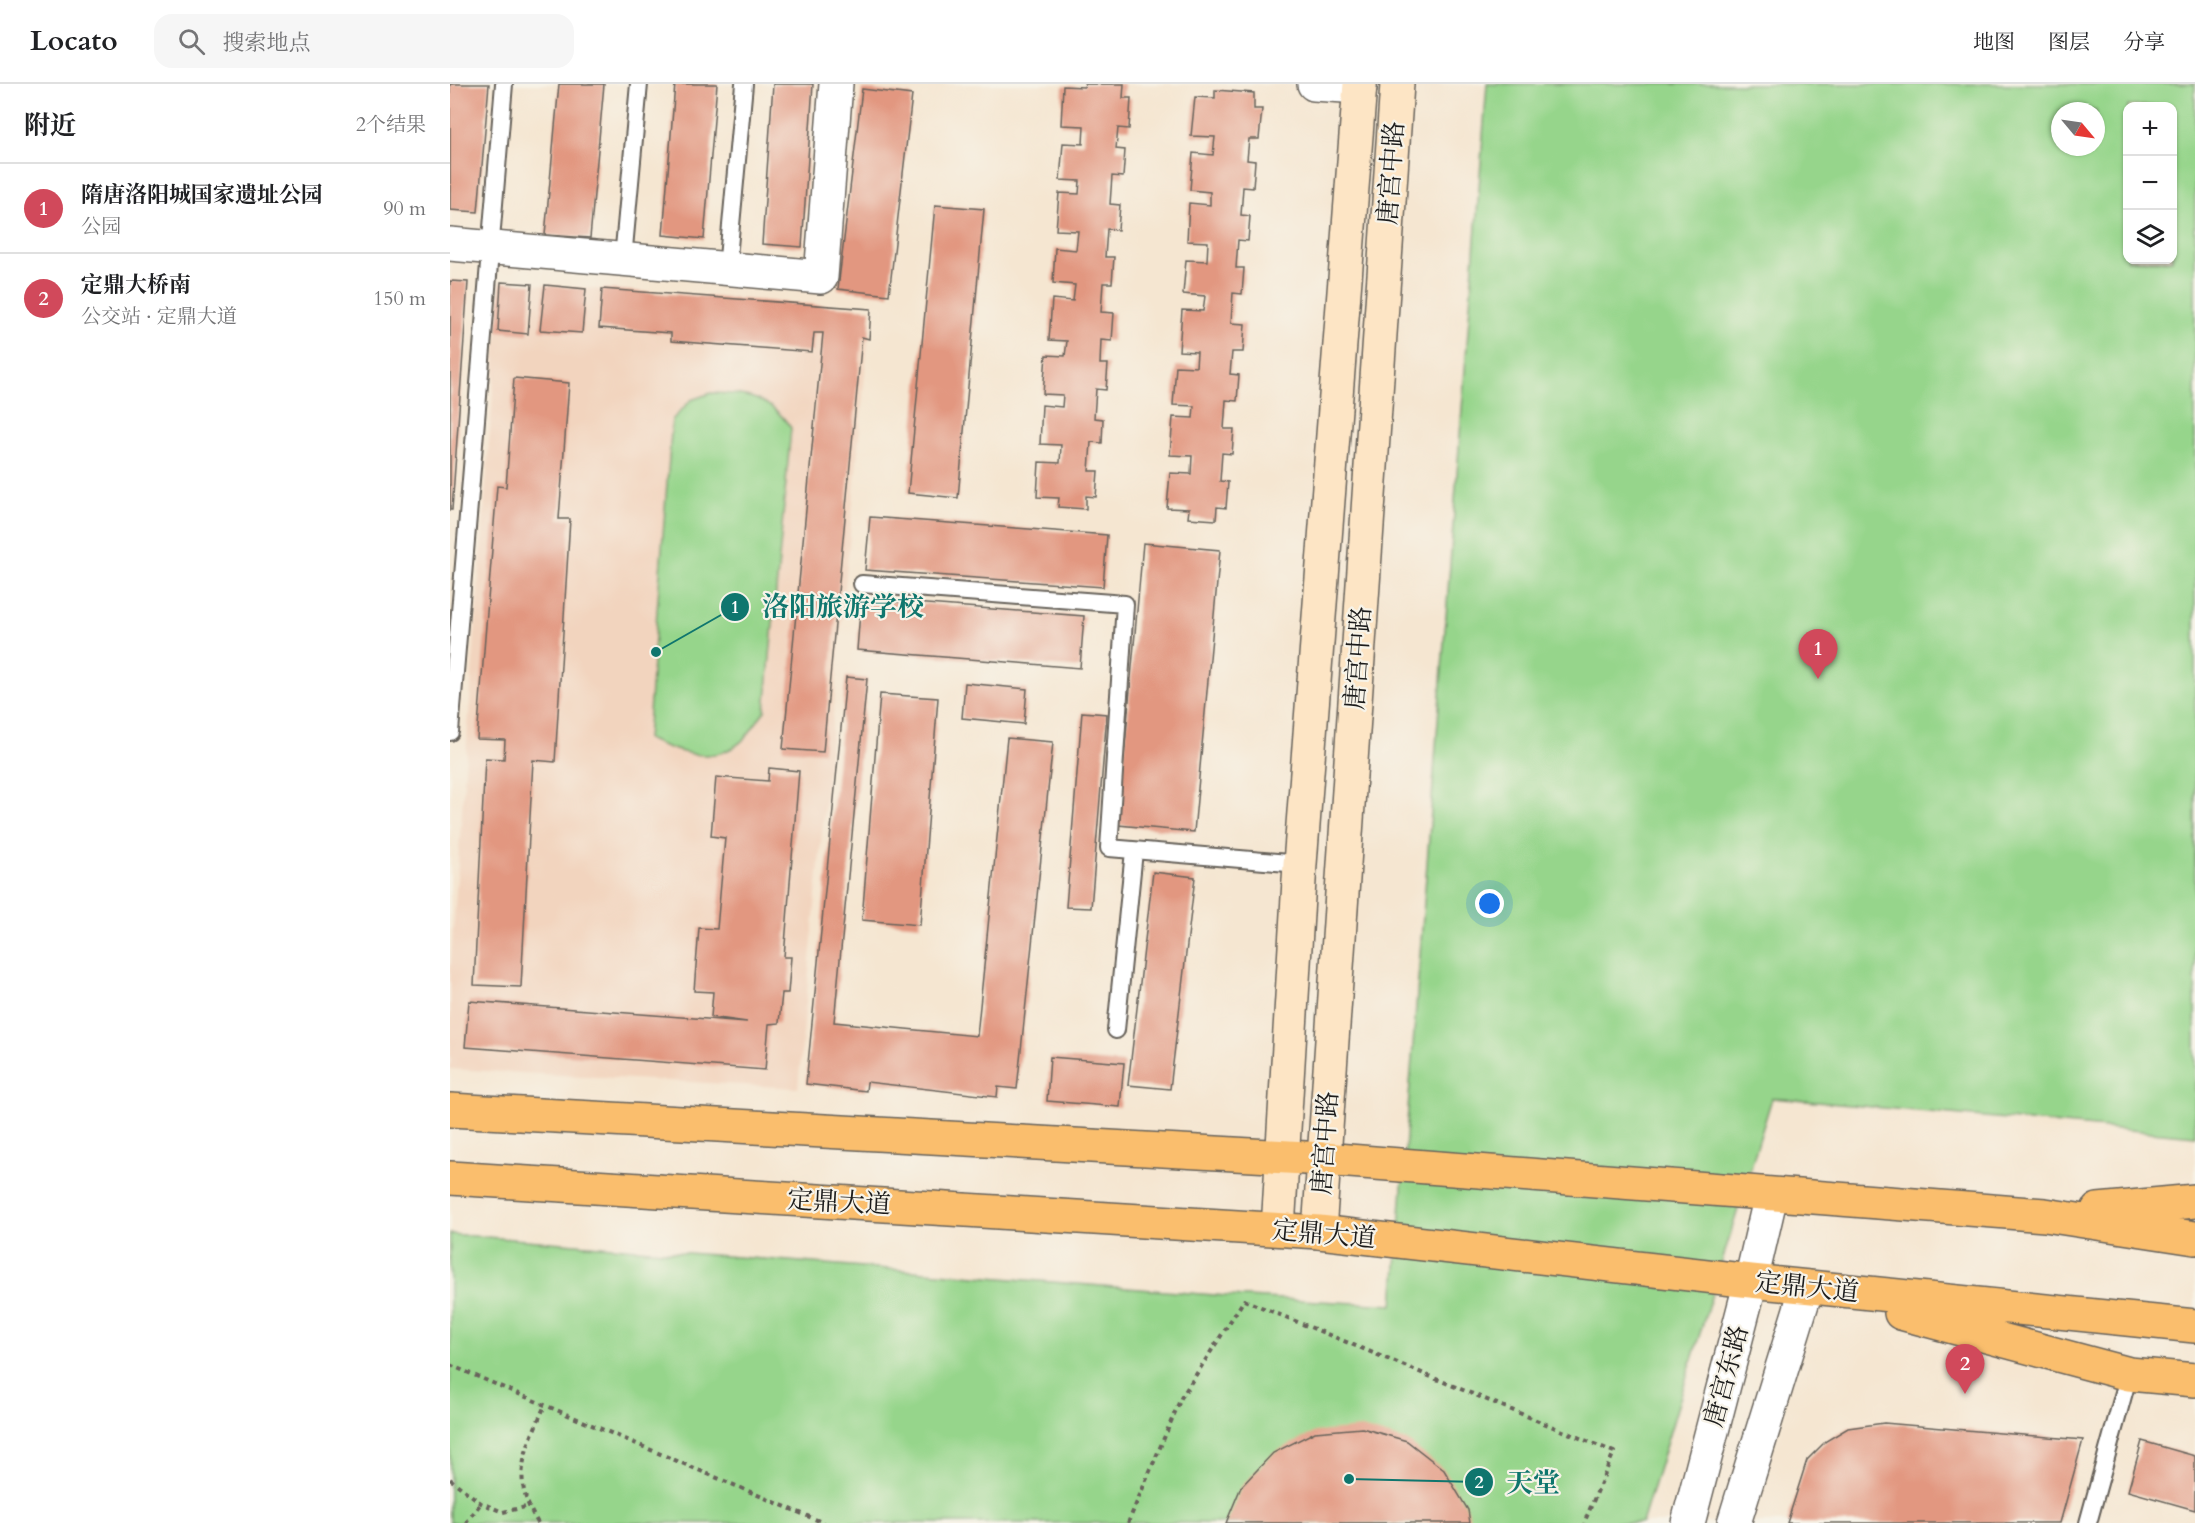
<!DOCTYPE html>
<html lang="zh">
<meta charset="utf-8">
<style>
body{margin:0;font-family:Cardo,"Noto Serif SC",serif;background:#f6f6f6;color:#202124}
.controls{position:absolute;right:18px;top:18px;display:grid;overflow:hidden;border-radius:12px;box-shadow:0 2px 4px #0004}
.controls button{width:54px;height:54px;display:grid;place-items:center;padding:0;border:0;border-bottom:2px solid #e0e0e0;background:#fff;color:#202124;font:30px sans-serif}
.compass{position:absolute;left:1601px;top:18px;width:54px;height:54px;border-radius:50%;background:#fff;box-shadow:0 2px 4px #0004;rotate:119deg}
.you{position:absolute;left:1040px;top:820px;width:21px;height:21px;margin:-15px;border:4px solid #fff;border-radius:50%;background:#1a73e8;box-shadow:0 0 0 9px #1a73e833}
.badge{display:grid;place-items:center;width:39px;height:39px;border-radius:50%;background:#d1495b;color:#fff;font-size:20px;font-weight:700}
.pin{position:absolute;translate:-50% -50px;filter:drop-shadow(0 2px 3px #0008)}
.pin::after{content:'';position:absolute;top:32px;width:21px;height:18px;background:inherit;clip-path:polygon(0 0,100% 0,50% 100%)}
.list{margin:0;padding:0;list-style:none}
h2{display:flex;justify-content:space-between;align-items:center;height:78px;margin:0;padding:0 24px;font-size:26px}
h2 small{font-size:20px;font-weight:400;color:#757577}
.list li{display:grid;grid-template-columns:39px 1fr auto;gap:18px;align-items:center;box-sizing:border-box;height:90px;padding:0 24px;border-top:2px solid #e0e0e0}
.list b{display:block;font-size:22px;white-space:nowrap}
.list p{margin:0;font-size:20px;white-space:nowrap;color:#757577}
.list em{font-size:20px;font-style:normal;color:#757577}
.icon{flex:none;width:33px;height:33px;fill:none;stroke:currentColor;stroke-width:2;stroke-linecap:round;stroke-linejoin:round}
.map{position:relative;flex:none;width:1745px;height:1439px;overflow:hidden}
header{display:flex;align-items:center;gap:36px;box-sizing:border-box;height:84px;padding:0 30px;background:#fff;border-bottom:2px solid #e0e0e0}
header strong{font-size:28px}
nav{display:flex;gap:33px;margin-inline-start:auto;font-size:21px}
.search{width:420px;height:54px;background:#f6f6f6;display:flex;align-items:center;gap:15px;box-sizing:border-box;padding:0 21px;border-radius:18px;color:#757577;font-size:22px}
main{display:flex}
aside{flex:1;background:#fff}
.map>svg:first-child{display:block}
.built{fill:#f2d4be}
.green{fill:#96d58b;stroke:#597854;stroke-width:1.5;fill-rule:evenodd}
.building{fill:#e29780}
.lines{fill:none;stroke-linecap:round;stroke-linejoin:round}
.service-casing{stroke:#68635b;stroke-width:20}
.minor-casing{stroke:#68635b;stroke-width:36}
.tertiary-casing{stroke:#68635b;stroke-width:36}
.secondary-casing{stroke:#68635b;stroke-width:36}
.primary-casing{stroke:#68635b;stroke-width:36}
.path{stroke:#68635b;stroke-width:4;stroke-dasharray:4.5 4.5;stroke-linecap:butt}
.service{stroke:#fff;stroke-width:16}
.minor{stroke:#fff;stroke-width:33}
.tertiary{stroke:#fff;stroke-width:33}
.secondary{stroke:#fde5c5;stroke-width:33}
.primary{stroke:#fabe6d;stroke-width:33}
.labels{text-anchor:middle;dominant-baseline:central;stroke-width:4.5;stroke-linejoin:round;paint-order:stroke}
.street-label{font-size:26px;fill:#1c1c1c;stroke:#f7f3e8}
.leader{fill:none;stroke:#0f766e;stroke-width:2}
.callout-dot{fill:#0f766e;stroke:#f7f3e8;stroke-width:2}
.mark-label{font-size:18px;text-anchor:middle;font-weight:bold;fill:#fff}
.callout-label{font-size:27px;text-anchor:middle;font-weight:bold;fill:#0f766e;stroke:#f7f3e8;stroke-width:4.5;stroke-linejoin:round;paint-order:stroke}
</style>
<header>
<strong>Locato</strong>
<div class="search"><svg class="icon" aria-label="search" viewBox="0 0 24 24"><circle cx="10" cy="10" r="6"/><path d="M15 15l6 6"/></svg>搜索地点</div>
<nav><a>地图</a><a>图层</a><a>分享</a></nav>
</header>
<main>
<aside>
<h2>附近<small>2个结果</small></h2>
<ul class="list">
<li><span class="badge">1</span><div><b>隋唐洛阳城国家遗址公园</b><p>公园</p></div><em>90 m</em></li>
<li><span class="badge">2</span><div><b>定鼎大桥南</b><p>公交站 · 定鼎大道</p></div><em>150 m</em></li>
</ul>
</aside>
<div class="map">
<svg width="1745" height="1439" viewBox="0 0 1745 1439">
<rect width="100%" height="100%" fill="#f7f3e8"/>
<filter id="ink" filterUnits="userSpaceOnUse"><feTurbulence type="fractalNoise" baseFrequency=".0167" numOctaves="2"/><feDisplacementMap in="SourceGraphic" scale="12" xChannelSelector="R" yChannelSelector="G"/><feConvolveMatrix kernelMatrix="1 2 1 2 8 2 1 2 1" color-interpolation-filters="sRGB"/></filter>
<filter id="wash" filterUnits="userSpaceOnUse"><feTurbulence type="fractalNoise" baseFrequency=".008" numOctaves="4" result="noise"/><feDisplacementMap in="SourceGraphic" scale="24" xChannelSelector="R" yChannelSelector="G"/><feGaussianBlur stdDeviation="1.35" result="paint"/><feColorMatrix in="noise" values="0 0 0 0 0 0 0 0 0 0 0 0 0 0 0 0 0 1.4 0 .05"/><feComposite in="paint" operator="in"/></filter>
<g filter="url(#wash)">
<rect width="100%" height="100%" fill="#f5e6d1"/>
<!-- built -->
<path class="built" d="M51 198 421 225 348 1004 0 985V889Z"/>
<!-- green -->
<path class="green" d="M1037 0H1745V1052L1322 1014 1192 1439H0V1150L777 1212 943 1221ZM1678 22H1722V176H1678ZM1610 27H1646V63H1610Z
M261 309C296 309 321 314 341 344L315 627C308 635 302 646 295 654 267 683 228 669 197 655L222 336 241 316Z"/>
<g id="blocks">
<!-- building -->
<path class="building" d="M0 0H39L28 128 0 126Z
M109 0H154L140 154 95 151Z
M225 0H267L254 155 213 151Z
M323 0H363L352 163 312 160Z
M635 0H674L673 14H681L679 45 668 44 666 65 675 66 673 93 662 92 660 120 670 121 668 146 657 145 655 173H664L662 199H653L651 228 664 229 662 257 651 256 650 280H658L656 306 646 305 644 334 653 335 652 359 641 358 639 387H648L646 413 636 412V425L608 423 609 414 587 413 589 378 610 379 611 361 590 360 592 321 612 323 613 311 593 310 596 271 615 272 617 257 599 256 602 215 623 217 625 201 603 199 605 164 626 166 628 147 606 146 609 109 629 110 630 97 610 96 613 59 633 60 634 42 611 41 613 2 634 3Z
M412 5 462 11 439 211 388 205Z
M765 6 804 9V25H812L809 55H799L797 76 805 77 803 104 793 103 791 131 800 132 798 157 788 156 786 184H794L792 210 783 209 781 239 795 240 793 268H782L780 290 789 291 787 317 776 316 774 345H784L782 370 772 369 770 397 778 398 776 424 767 423 766 436 738 434 739 425 717 424 720 389 741 390 742 372 720 371 723 333 743 334 744 322 723 321 726 282 746 283 747 268 729 267 732 226 753 227 755 212 733 210 736 176 757 177 758 158 737 157 739 119 760 121V108L740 106 743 69 763 71 765 53 741 52 745 13 765 14Z
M485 121 534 125 508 414 458 409Z
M0 197 18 198 2 426H0Z
M51 198 82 200 78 250 48 247Z
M95 201 136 205 132 249 90 246Z
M152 205 421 225 419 255 412 253 373 668 333 665 373 249H364L362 268 221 257V249L149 244Z
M64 294 119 299 109 435H120L105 678 83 676 71 903 24 901 35 674 54 675 55 656 27 655 47 402 56 403Z
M420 433 657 451 653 503 415 486Z
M693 459 770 466 744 748 668 741Z
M411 515 634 532 630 584 407 566Z
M396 593 417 595 384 938 527 952 557 654 603 658 567 1005 548 1003 547 1013 417 998 416 1007 356 1000Z
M515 599 577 605 574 640 512 634Z
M430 610 488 614 470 841 412 836Z
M632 628 657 630 641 824 616 823Z
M319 684 349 687 334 873H341L338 909H332L329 939 319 940 315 986 15 963 19 917 297 938 261 933 263 908 244 907 249 844 267 845 275 754 261 752 266 693 318 697Z
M703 788 745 793 720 1005 678 1001Z
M600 973 674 979 670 1023 597 1017Z
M1434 1339 1633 1356 1610 1439H1337L1357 1376 1376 1357 1398 1344Z
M912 1344 957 1357 994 1386 1018 1426 1020 1439H776L791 1403 823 1369 865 1348Z
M1692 1357 1745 1372V1426L1678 1407Z"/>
</g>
</g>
<g filter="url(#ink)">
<use href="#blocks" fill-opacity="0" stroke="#68635b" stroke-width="1.5"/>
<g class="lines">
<defs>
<path id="service" d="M173 175 189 0
M277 185 294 0
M412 500 675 520 659 764 850 780
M0 648 54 0
M666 946 684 767
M1638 1439 1679 1290"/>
<path id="minor" d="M864 0 910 3
M0 160 371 193 386 0"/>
<path id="tertiary" d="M1238 1439 1301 1197 1321 1111
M1284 1439 1357 1203"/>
<path id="secondary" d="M828 1145 850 780 910 0
M869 1148 947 0"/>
<path id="primary" d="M0 1026 873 1075 1595 1131 1745 1154
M0 1094 869 1148 1301 1197 1745 1242
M1648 1126 1745 1117
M1451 1229 1679 1290 1745 1296"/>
</defs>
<!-- service casing -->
<use href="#service" class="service-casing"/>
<!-- minor casing -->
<use href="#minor" class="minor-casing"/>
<!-- tertiary casing -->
<use href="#tertiary" class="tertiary-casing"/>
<!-- secondary casing -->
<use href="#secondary" class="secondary-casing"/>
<!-- primary casing -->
<use href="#primary" class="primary-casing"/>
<!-- path -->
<path class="path" d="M0 1281 374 1439
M0 1395 31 1419 53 1428 80 1422
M16 1439 31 1419
M88 1439C59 1393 76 1365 95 1321
M678 1439 731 1314 794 1216 1164 1368 1134 1439"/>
<!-- service -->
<use href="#service" class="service"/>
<!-- minor -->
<use href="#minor" class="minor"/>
<!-- tertiary -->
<use href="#tertiary" class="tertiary"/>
<!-- secondary -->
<use href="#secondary" class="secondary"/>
<!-- primary -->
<use href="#primary" class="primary"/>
</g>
</g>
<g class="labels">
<!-- street labels -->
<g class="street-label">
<text transform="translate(941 89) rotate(-86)">唐宫中路</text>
<text transform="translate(908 574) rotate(-86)">唐宫中路</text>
<text transform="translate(875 1059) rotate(-86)">唐宫中路</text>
<text transform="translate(389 1118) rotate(3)">定鼎大道</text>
<text transform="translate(874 1150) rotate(5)">定鼎大道</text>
<text transform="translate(1357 1203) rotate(6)">定鼎大道</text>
<text transform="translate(1276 1292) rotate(-75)">唐宫东路</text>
</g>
</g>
<!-- callouts -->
<path class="leader" d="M206 568L285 523M899 1395L1029 1398"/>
<g class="callout-dot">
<circle cx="206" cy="568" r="6"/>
<circle cx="899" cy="1395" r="6"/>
<circle cx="285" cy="523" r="15"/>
<circle cx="1029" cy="1398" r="15"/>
</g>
<g class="mark-label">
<text x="285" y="529">1</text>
<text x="1029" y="1404">2</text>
</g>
<g class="callout-label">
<text x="393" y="532">洛阳旅游学校</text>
<text x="1083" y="1408">天堂</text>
</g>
</svg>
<div class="controls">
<button>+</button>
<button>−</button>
<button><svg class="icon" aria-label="layers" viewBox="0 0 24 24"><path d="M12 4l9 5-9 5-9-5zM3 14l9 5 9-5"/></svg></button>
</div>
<svg class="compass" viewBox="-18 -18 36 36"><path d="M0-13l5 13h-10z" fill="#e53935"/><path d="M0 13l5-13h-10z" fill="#757577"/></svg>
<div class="you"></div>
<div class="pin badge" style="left:1368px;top:595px">1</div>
<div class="pin badge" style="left:1515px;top:1310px">2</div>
</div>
</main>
